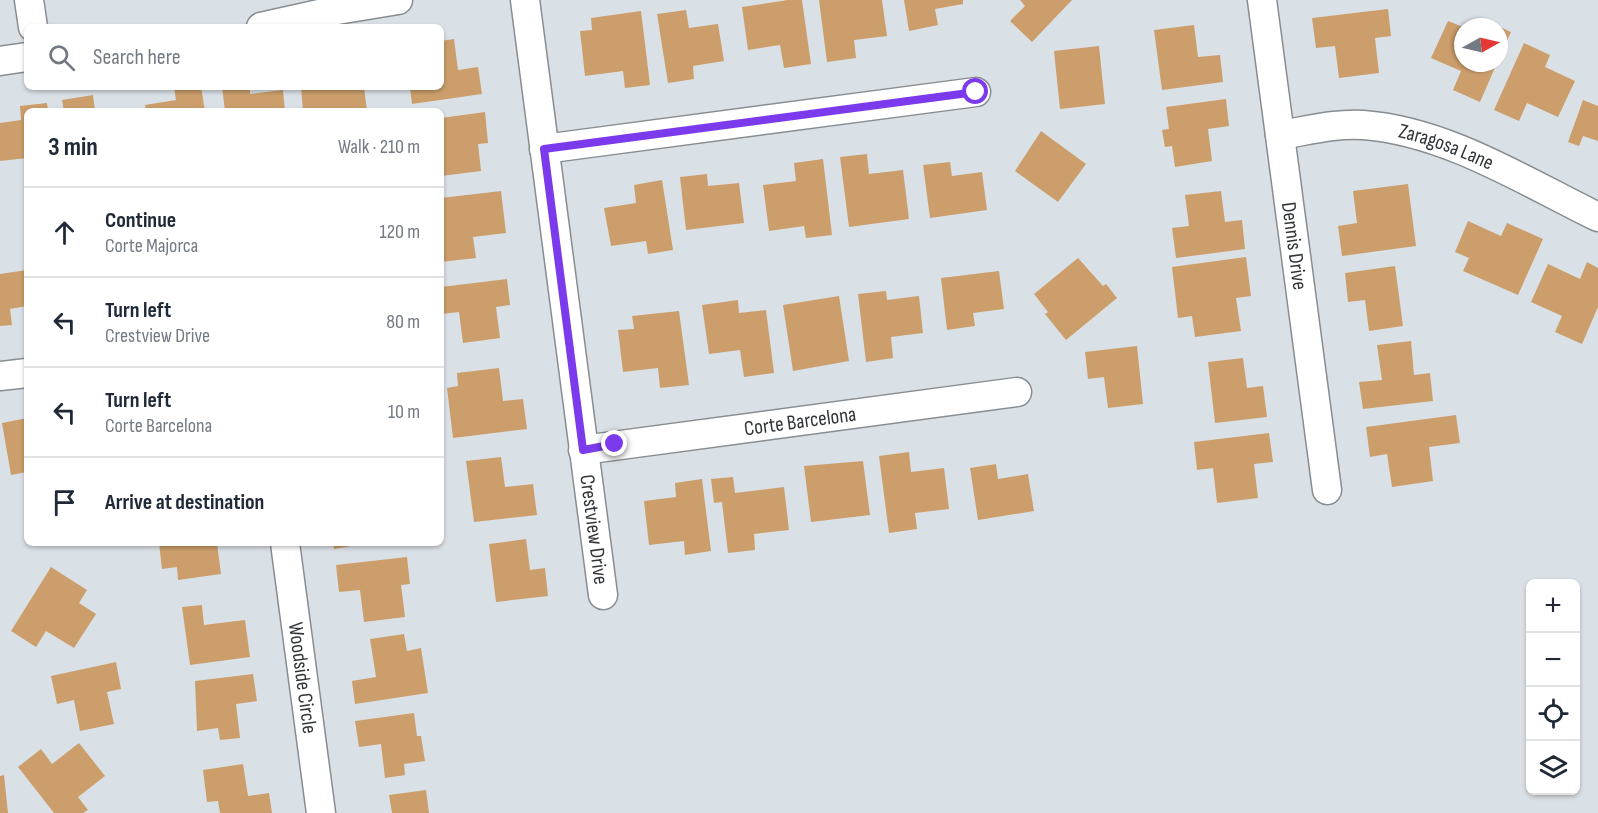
<!DOCTYPE html>
<meta charset="utf-8">
<style>
body{margin:0;font-family:"Sofia Sans Condensed",sans-serif;background:#f2f2f3;color:#1f2937}
.controls{position:absolute;right:18px;bottom:18px;display:grid;overflow:hidden;border-radius:9px;box-shadow:0 2px 4px #0004}
.controls button{width:54px;height:54px;display:grid;place-items:center;padding:0;border:0;border-bottom:2px solid #e0e1e3;background:#fff;color:#1f2937;font:30px sans-serif}
.compass{position:absolute;left:1454px;top:18px;width:54px;height:54px;border-radius:50%;background:#fff;box-shadow:0 2px 4px #0004;rotate:82deg}
.stop{position:absolute;width:18px;height:18px;margin:-14px;border:4px solid #7c3aed;border-radius:50%;background:#fff}
.stop.end{background:#7c3aed;border-color:#fff;box-shadow:0 2px 6px #0008}
.list{margin:0;padding:0;list-style:none}
h2{display:flex;justify-content:space-between;align-items:center;height:78px;margin:0;padding:0 24px;font-size:26px}
h2 small{font-size:20px;font-weight:400;color:#747a83}
.list li{display:grid;grid-template-columns:39px 1fr auto;gap:18px;align-items:center;box-sizing:border-box;height:90px;padding:0 24px;border-top:2px solid #e0e1e3}
.list b{display:block;font-size:22px;white-space:nowrap}
.list p{margin:0;font-size:20px;white-space:nowrap;color:#747a83}
.list em{font-size:20px;font-style:normal;color:#747a83}
.icon{flex:none;width:33px;height:33px;fill:none;stroke:currentColor;stroke-width:2;stroke-linecap:round;stroke-linejoin:round}
.map{position:relative;flex:none;width:1598px;height:813px;overflow:hidden}
.search{position:absolute;background:#fff;box-shadow:0 2px 4px #0004;left:24px;top:24px;width:420px;height:66px;display:flex;align-items:center;gap:15px;box-sizing:border-box;padding:0 21px;border-radius:9px;color:#747a83;font-size:22px}
.panel{position:absolute;background:#fff;box-shadow:0 2px 4px #0004;left:24px;top:108px;width:420px;height:438px;border-radius:9px}
.map>svg:first-child{display:block}
.building{fill:#cc9e6b}
.lines{fill:none;stroke-linecap:round;stroke-linejoin:round}
.street-casing{stroke:#878d91;stroke-width:31}
.street{stroke:#fff;stroke-width:28}
.route{stroke:#7c3aed;stroke-width:8}
.labels{text-anchor:middle;dominant-baseline:central;stroke-width:6;stroke-linejoin:round;paint-order:stroke}
.street-label{font-size:21px;fill:#323537;stroke:#dae1e6}
</style>
<div class="map">
<svg width="1598" height="813" viewBox="0 0 1598 813">
<rect width="100%" height="100%" fill="#dae1e6"/>
<!-- building -->
<path class="building" d="M788 0H802L811 64 784 68 780 45 748 50 742 7Z
M819 0H882L887 36 854 40 856 58 827 62Z
M904 0H963V4L935 9 938 25 909 31Z
M1020 0H1072L1032 42 1010 21 1025 6Z
M1388 9 1391 36 1375 38 1379 73 1339 78 1335 46 1316 48 1312 18Z
M686 10 689 28 718 24 724 61 693 66 694 79 668 83 657 14Z
M641 11 650 85 625 88 623 71 585 76 580 31 592 30 591 18Z
M1448 21 1463 27V63H1497L1480 102 1453 90 1461 71 1431 58Z
M1487 21 1511 32 1499 59V27H1484Z
M1194 25 1198 57 1220 55 1223 82 1162 90 1154 30Z
M454 39 458 70 478 67 482 94 412 104 410 87H441V41Z
M1524 43 1550 55 1545 67 1575 81 1558 117 1527 103 1519 121 1494 110Z
M1099 46 1105 104 1060 109 1054 51Z
M174 87H201L205 111H146L145 105 176 100Z
M222 87H250V94L283 90 285 111H225Z
M301 87H364L367 111H303Z
M93 95 95 111H64L62 100Z
M1226 99 1229 126 1208 129 1212 161 1175 167 1172 146 1165 147 1162 130 1169 129 1166 107Z
M1583 100 1598 106V141L1583 136 1579 146 1568 142Z
M47 103 48 111H27V158L0 161V123L21 120 20 106Z
M485 112 488 143 478 144 481 171 441 176V118Z
M1041 131 1086 164 1058 202 1015 171Z
M867 154 869 174 903 170 909 219 849 227 840 157Z
M823 159 832 235 806 238 804 226 769 231 763 185 796 181 794 163Z
M950 162 952 176 982 172 987 210 930 218 923 165Z
M707 174 708 186 739 183 744 223 686 230 680 177Z
M662 180 673 250 648 254 646 241 611 246 604 208 636 203 634 185Z
M1408 184 1416 246 1342 256 1338 226 1357 223 1353 191Z
M501 191 506 233 473 237 476 258 441 262V198Z
M1221 191 1225 222 1242 220 1245 249 1176 258 1172 228 1189 226 1185 195Z
M1468 221 1501 236 1507 223 1543 239 1518 295 1463 271 1469 258 1455 252Z
M1246 257 1251 296 1236 298 1241 331 1195 337 1192 316 1178 318 1172 267Z
M1078 258 1103 286 1106 284 1117 298 1066 340 1045 314 1048 312 1034 294Z
M1587 262 1598 268V307L1582 344 1555 332 1562 316 1531 302 1548 264 1580 279Z
M1395 266 1403 326 1369 331 1365 300 1348 302 1345 273Z
M27 270V306L10 309 12 325 0 326V274Z
M999 271 1004 309 973 313 975 326 947 330 941 278Z
M507 279 510 305 496 307 500 338 463 343 459 312 441 314V287Z
M886 291 887 300 919 296 923 333 891 337 893 358 866 362 858 294Z
M839 296 849 361 793 371 783 305Z
M738 300 739 313 766 310 774 373 744 377 740 350 709 354 702 305Z
M679 311 689 385 660 388 658 368 623 372 618 330 634 329 632 316Z
M1411 341 1414 375 1430 373 1433 401 1363 409 1359 382 1382 380 1377 345Z
M1137 346 1143 404 1108 408 1104 377 1088 379 1085 352Z
M1243 358 1247 388 1263 386 1267 417 1215 423 1208 362Z
M499 368 503 401 523 399 527 429 453 438 447 388 458 386 457 373Z
M1456 415 1460 443 1429 447 1433 481 1392 487 1387 454 1370 457 1366 427Z
M27 418V472L11 475 2 423Z
M1269 433 1273 462 1254 464 1258 498 1217 503 1213 468 1197 470 1194 442Z
M909 452 911 472 944 468 949 509 915 513 917 529 889 533 879 456Z
M501 457 505 487 533 484 537 515 474 522 466 461Z
M863 461 870 515 811 522 804 466Z
M996 464 998 479 1028 474 1034 511 978 520 970 468Z
M733 477 735 493 784 487 789 530 754 534 755 550 728 553 722 502 714 503 711 479Z
M702 479 711 551 685 555 684 541 649 545 644 501 676 497 675 483Z
M526 539 530 570 545 568 548 596 496 602 489 544Z
M159 543H217L221 574 178 580 177 567 162 569Z
M333 543H363V544L334 549Z
M407 557 410 584 401 585 405 617 364 622 360 590 339 592 336 565Z
M51 567 87 590 79 603 96 614 74 648 46 631 36 647 11 631Z
M202 605 204 625 245 620 250 657 190 665 182 607Z
M404 634 407 651 421 648 428 693 355 704 352 681 376 677 370 639Z
M116 662 121 689 107 692 114 724 80 731 74 700 57 704 51 676Z
M253 674 257 701 236 704 240 738 220 740 218 728 197 731 195 681Z
M414 713 417 736H421L425 761 404 764 405 775 385 778 381 744 359 747 355 721Z
M79 743 105 776 78 797 88 810 83 813H54L18 767 41 749 52 764Z
M243 764 248 796 269 793 272 813H220L218 801 207 802 203 770Z
M4 775 8 813H0V776Z
M426 790 429 813H392L389 795Z"/>
<g class="lines">
<defs>
<g id="street">
<path d="M29 0 33 27"/>
<path id="s1" d="M525 0 603 595"/>
<path id="s2" d="M1262 0 1327 490"/>
<path d="M261 27 337 10 398 0"/>
<path d="M0 61 27 57"/>
<path id="s3" d="M1280 135C1306 131 1336 123 1363 125 1446 131 1524 181 1598 217"/>
<path d="M544 149 976 92"/>
<path d="M0 376 27 373"/>
<path id="s4" d="M583 450 1017 392"/>
<path id="s5" d="M285 543 321 813"/>
</g>
</defs>
<!-- street casing -->
<use href="#street" class="street-casing"/>
<!-- street -->
<use href="#street" class="street"/>
</g>
<g class="lines">
<!-- route -->
<path class="route" d="M615 444 583 450 544 149 976 92"/>
</g>
<g class="labels">
<!-- street labels -->
<g class="street-label">
<text stroke="none"><textPath href="#s3" startOffset="170">Zaragosa Lane</textPath></text>
<text stroke="none"><textPath href="#s2" startOffset="248">Dennis Drive</textPath></text>
<text stroke="none"><textPath href="#s4" startOffset="219">Corte Barcelona</textPath></text>
<text stroke="none"><textPath href="#s1" startOffset="534">Crestview Drive</textPath></text>
<text stroke="none"><textPath href="#s5" startOffset="136">Woodside Circle</textPath></text>
</g>
</g>
</svg>
<div class="controls">
<button>+</button>
<button>−</button>
<button><svg class="icon" aria-label="locate" viewBox="0 0 24 24"><circle cx="12" cy="12" r="6"/><path d="M12 2v4M12 18v4M2 12h4M18 12h4"/></svg></button>
<button><svg class="icon" aria-label="layers" viewBox="0 0 24 24"><path d="M12 4l9 5-9 5-9-5zM3 14l9 5 9-5"/></svg></button>
</div>
<svg class="compass" viewBox="-18 -18 36 36"><path d="M0-13l5 13h-10z" fill="#e53935"/><path d="M0 13l5-13h-10z" fill="#747a83"/></svg>
<div class="stop" style="left:976px;top:92px"></div>
<div class="stop end" style="left:615px;top:444px"></div>
<div class="search"><svg class="icon" aria-label="search" viewBox="0 0 24 24"><circle cx="10" cy="10" r="6"/><path d="M15 15l6 6"/></svg>Search here</div>
<section class="panel">
<h2>3 min<small>Walk · 210 m</small></h2>
<ul class="list">
<li><svg class="icon" aria-label="ahead" viewBox="0 0 24 24"><path d="M12 20V5M6 11l6-6 6 6"/></svg><div><b>Continue</b><p>Corte Majorca</p></div><em>120 m</em></li>
<li><svg class="icon" aria-label="left" viewBox="0 0 24 24"><path d="M17 20v-9H6M10 6l-5 5 5 5"/></svg><div><b>Turn left</b><p>Crestview Drive</p></div><em>80 m</em></li>
<li><svg class="icon" aria-label="left" viewBox="0 0 24 24"><path d="M17 20v-9H6M10 6l-5 5 5 5"/></svg><div><b>Turn left</b><p>Corte Barcelona</p></div><em>10 m</em></li>
<li><svg class="icon" aria-label="arrive" viewBox="0 0 24 24"><path d="M6 21V4h12l-3 4 3 4H6"/></svg><div><b>Arrive at destination</b></div></li>
</ul>
</section>
</div>
